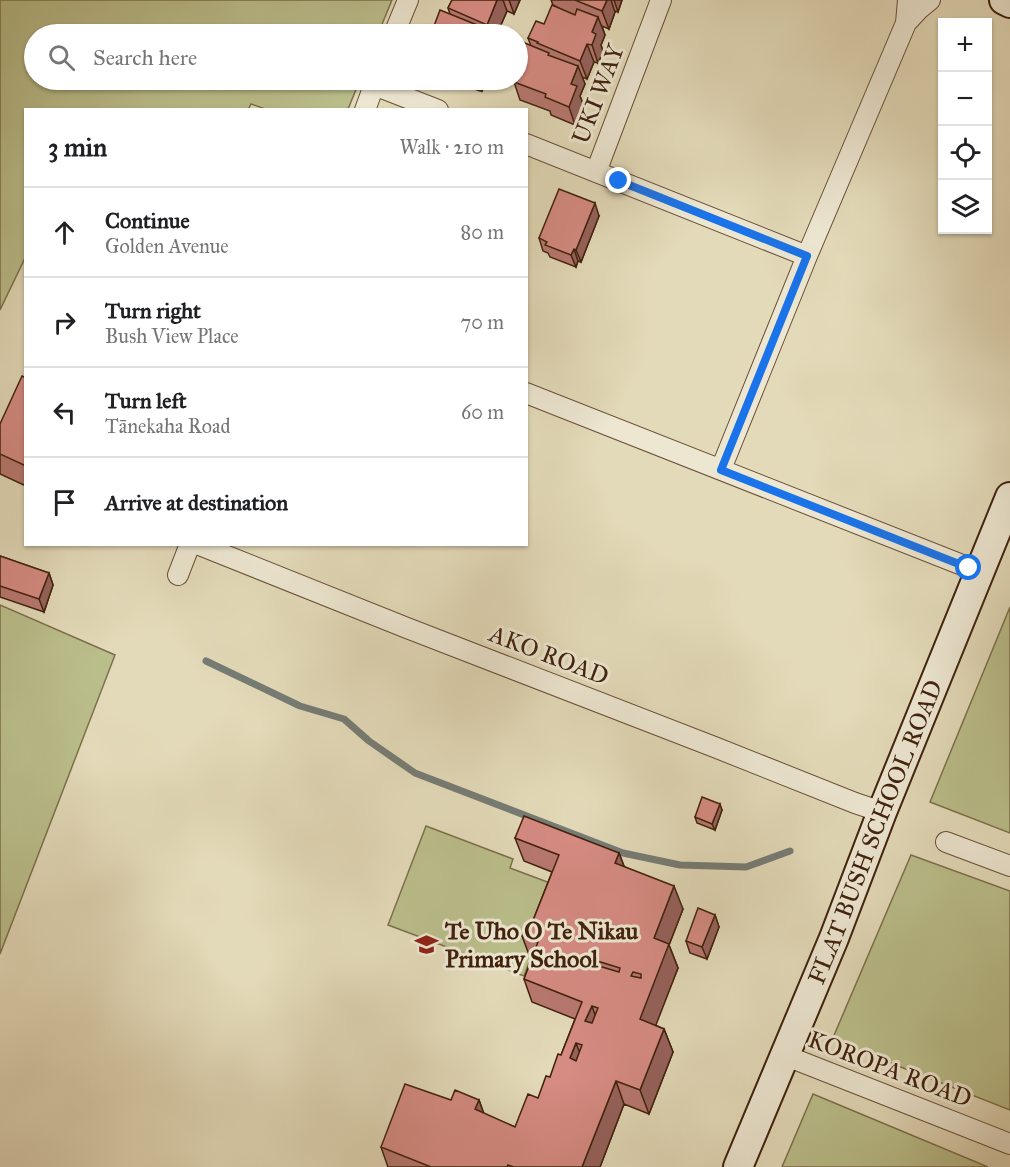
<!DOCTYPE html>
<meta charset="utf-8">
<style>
body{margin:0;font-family:"IM FELL Great Primer",serif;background:#f6f6f6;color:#202124}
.controls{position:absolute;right:18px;top:18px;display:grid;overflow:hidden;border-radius:0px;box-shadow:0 2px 4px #0004}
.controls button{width:54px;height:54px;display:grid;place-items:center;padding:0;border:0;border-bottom:2px solid #e0e0e0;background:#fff;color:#202124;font:30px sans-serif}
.stop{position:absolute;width:18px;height:18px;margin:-14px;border:4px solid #1a73e8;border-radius:50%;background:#fff}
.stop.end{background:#1a73e8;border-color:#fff;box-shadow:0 2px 6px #0008}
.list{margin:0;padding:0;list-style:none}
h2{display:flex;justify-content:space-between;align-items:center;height:78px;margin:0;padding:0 24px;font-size:26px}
h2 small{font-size:20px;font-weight:400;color:#757577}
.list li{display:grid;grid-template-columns:39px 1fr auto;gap:18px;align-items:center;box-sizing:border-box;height:90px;padding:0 24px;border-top:2px solid #e0e0e0}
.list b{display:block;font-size:22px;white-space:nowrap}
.list p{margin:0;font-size:20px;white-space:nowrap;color:#757577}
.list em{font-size:20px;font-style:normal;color:#757577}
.icon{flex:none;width:33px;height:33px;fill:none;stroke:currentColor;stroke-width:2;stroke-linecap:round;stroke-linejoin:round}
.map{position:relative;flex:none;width:1010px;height:1167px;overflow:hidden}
.search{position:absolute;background:#fff;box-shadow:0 2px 4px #0004;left:24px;top:24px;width:504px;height:66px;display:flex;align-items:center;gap:15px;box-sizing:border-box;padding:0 21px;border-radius:33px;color:#757577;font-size:22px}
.panel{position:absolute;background:#fff;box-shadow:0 2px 4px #0004;left:24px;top:108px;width:504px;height:438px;border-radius:0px}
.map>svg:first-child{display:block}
.green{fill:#babe8b;stroke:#7d704c;stroke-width:1.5}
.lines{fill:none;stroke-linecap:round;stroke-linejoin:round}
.stream{stroke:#767c75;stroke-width:7}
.street-casing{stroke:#694f38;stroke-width:22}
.secondary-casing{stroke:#40210d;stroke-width:32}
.street{stroke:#ede7d2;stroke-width:20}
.secondary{stroke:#ede7d2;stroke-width:28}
.wall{fill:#b87871;stroke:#40210d;stroke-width:1.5}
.shaded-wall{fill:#96615c;stroke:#40210d;stroke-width:1.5}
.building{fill:#d68b83;stroke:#40210d;stroke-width:1.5;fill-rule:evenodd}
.route{stroke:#1a73e8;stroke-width:8}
.labels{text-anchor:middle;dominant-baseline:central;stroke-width:6;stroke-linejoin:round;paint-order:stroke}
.street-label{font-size:24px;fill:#40210d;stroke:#ede7d2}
.poi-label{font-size:24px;font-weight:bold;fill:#40210d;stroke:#ede7d2;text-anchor:start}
</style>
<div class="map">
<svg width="1010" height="1167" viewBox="0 0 1010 1167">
<rect width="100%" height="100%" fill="#e3dab9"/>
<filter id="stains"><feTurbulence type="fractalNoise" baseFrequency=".00333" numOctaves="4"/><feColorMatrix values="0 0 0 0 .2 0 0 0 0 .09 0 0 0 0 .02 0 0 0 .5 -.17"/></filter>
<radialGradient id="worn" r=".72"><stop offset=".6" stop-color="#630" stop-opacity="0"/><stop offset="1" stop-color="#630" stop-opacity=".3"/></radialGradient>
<!-- green -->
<path class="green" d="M0 0H392L378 34H34V80H360L348 109H265L251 104 248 110H26L25 258 0 310Z
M0 605 115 655 0 954Z
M1010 607V833L930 802Z
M426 826 513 859 510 868 558 886 524 976 388 925Z
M911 855 1010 891V1110L832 1040Z
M813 1094 988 1167H782Z"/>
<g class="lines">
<!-- stream -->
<path class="stream" d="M206 661 300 706 344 719 369 741 415 773 623 853 680 865 746 867 790 851"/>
<defs>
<path id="street" d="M906 23 919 9 930 0
M394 34 408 0
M374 85 438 110
M365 110 376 80
M526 144 807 256
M596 172 661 0
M526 393 980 572
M721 469 807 256 906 23 908 0
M197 544 407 628 717 748 855 803 882 812
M178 575 190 544
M946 842 1010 866
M784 1055 1010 1144"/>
<g id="secondary">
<path d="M1004 0 1010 3"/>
<path id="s1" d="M738 1167 834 938 882 812 1010 497"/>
</g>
</defs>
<!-- street casing -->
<use href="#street" class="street-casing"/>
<!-- secondary casing -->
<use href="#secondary" class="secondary-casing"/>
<!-- street -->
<use href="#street" class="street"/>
<!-- secondary -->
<use href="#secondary" class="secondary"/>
</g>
<!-- wall -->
<path class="wall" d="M452 0H520L514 14 507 11 497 34H431L450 14 448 8Z
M551 0H622L618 12 615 11V12L609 29 602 26 605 35 601 45 603 52 598 63 594 62 587 79 582 77 585 84 580 96 583 104 575 125 551 115 550 111 520 100 514 82 518 70V47L531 46 528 38 562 10 553 5Z
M450 80H487L482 91H480Z
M599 216 581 262 578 261 576 267 550 257 548 253 543 251 539 238Z
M26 378V486L0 474V424Z
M0 556 49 573 53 585 44 612 0 597Z
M722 810 715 830 697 823 695 817Z
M515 838 619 853 624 866 683 909 669 945 678 968 655 1025 664 1029 673 1052 649 1114 624 1104 600 1167H388L381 1147 451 1100H479L484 1114 515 1127 538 1098 550 1077 561 1055 575 1019 532 1002 524 979 531 960 522 936 532 923 552 872 524 861Z
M715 915 719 927 707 959 690 953 686 941Z"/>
<!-- shaded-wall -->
<path class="shaded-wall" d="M497 0H503L507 11 497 34H491L487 25Z
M509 0H520L514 14Z
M607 0H611L615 12 609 29 602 11Z
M614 0H622L618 12Z
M598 17 605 35 601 45 603 52 598 63 592 45V32Z
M587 44 594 62 587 79 580 61Z
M578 66 585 84 580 96 583 104 575 125 569 107 571 84Z
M478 80H487L482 91Z
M595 203 599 216 581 262 576 250Z
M574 249 578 261 576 267 571 255Z
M49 573 53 585 44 612 39 599Z
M720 804 722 810 715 830 712 824Z
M619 853 628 877 615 863Z
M674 886 683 909 669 945 678 968 649 1043 640 1019 654 938Z
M715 915 719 927 707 959 702 947Z
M592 1006 600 1029 585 1021Z
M664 1029 673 1052 649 1114 640 1090Z
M576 1043 585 1066 570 1058Z
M616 1081 624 1104 600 1167H582Z
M479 1100 487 1123 475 1109Z"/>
<!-- building -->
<path class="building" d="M452 0H497L487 25 448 8Z
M575 0H607L602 11Z
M552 5 575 15 577 9 598 17 592 32 596 34 592 45 587 44 580 61 537 43 538 42 528 38 536 21 544 24Z
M440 10 492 31 491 34H431Z
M520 41 549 53 548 55 578 66 571 84 577 86 569 107 545 97 546 94 514 82 515 80H518V72L522 60 518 59V47Z
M559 189 595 203 576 250 574 249 571 255 545 245 547 242 539 238Z
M22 376 26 378V466L0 454V424Z
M0 556 49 573 39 599 0 586Z
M702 797 720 804 712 824 695 817Z
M524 816 619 853 615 863 674 886 654 938 669 944 640 1019 664 1029 640 1090 616 1081 582 1167H514L508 1165 507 1167H431L381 1147 405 1084 451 1100 455 1090 479 1100 475 1109 515 1127 528 1094 538 1098 546 1076 550 1077 558 1054 561 1055 582 1002 524 979 538 942 522 936 528 921 532 923 559 855 515 838ZM594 960 620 968 619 972 592 964ZM633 972 641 974V978L631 976ZM592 1006 598 1008 592 1023 585 1021ZM576 1043 582 1045 576 1061 570 1058Z
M698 908 715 915 702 947 686 941Z"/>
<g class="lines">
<!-- route -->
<path class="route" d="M619 181 807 256 721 470 969 568"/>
</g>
<!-- icons -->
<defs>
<symbol id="school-bare" viewBox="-9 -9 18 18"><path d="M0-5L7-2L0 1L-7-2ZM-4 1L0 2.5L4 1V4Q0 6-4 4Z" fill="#8f2418" stroke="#ede7d2" stroke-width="2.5" paint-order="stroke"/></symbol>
</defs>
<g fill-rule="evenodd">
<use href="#school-bare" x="410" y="928" width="33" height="33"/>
</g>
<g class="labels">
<!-- street labels -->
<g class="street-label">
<text transform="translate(598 94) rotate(-69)">UKI WAY</text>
<text transform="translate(549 655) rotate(21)">AKO ROAD</text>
<text stroke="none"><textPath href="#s1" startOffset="362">FLAT BUSH SCHOOL ROAD</textPath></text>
<text transform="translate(890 1069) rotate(21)">KOROPA ROAD</text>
</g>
<!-- poi labels -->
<g class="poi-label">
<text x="445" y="931">Te Uho O Te Nikau<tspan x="445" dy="28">Primary School</tspan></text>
</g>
</g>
<rect width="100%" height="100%" filter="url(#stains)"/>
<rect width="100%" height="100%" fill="url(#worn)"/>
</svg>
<div class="controls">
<button>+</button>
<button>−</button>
<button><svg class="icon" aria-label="locate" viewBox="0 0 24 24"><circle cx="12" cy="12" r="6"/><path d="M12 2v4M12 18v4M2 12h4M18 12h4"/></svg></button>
<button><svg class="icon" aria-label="layers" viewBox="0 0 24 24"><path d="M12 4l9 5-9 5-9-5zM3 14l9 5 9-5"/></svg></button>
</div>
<div class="stop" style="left:969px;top:568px"></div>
<div class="stop end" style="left:619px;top:181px"></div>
<div class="search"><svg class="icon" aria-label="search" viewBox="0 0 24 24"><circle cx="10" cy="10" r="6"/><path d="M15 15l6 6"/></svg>Search here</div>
<section class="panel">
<h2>3 min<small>Walk · 210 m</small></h2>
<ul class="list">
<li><svg class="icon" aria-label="ahead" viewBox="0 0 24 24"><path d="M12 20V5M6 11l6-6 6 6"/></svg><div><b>Continue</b><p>Golden Avenue</p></div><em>80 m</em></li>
<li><svg class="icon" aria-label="right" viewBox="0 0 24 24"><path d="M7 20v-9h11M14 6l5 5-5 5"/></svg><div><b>Turn right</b><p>Bush View Place</p></div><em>70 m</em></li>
<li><svg class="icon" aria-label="left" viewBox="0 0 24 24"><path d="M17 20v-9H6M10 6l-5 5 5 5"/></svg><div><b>Turn left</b><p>Tānekaha Road</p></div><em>60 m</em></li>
<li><svg class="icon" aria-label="arrive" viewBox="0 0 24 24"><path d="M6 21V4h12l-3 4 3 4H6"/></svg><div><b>Arrive at destination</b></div></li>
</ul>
</section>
</div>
